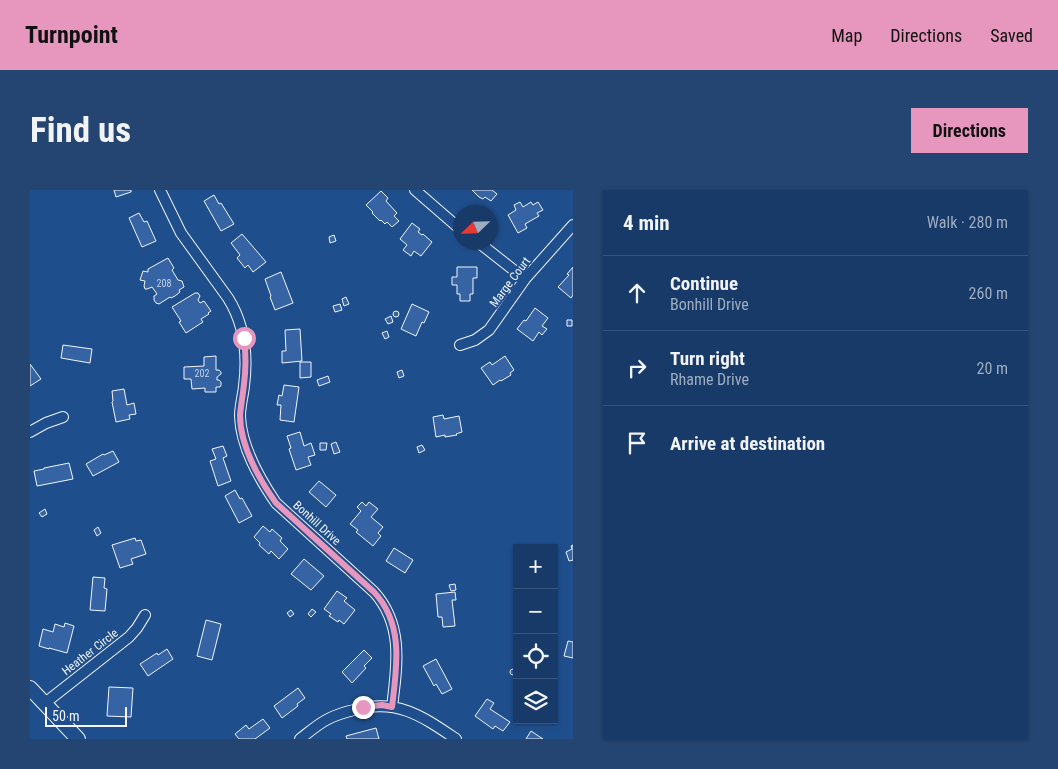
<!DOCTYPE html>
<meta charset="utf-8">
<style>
body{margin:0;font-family:"Roboto Condensed",sans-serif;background:#244571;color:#f1f3f6}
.controls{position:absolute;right:15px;bottom:15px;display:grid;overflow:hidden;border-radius:0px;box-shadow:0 1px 4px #0004}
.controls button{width:45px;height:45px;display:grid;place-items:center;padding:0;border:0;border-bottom:1px solid #36547d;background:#173a69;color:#f1f3f6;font:25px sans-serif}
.compass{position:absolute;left:423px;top:15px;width:45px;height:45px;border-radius:50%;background:#173a69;box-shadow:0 1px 4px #0004;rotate:247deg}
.scale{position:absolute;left:15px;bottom:12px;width:82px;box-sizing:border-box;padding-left:5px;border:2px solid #f2f6ff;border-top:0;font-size:14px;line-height:18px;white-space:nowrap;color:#f2f6ff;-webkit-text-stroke:4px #1f4e8c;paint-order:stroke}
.stop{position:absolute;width:15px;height:15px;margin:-11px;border:4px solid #e797bd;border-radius:50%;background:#fff}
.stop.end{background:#e797bd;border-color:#fff;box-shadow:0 1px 5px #0008}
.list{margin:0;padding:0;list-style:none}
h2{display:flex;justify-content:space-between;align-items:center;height:65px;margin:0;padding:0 20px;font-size:21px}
h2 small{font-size:16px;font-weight:400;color:#9eadc0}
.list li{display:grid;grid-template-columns:32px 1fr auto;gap:15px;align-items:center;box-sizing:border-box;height:75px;padding:0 20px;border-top:1px solid #36547d}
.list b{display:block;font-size:19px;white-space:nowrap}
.list p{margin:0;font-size:16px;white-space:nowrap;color:#9eadc0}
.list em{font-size:16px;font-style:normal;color:#9eadc0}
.icon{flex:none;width:28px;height:28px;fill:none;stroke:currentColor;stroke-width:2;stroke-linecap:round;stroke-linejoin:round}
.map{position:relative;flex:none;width:543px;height:549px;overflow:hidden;border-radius:0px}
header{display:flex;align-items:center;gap:30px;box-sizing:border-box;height:70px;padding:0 25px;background:#e797bd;color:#111}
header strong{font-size:24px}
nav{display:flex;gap:28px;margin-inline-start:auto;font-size:18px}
.intro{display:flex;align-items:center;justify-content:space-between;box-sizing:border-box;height:120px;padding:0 30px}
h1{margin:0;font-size:35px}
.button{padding:12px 22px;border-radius:0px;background:#e797bd;color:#111;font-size:18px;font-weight:700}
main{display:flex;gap:30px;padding:0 30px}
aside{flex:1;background:#173a69;border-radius:0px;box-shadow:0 1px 4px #0004}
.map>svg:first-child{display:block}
.building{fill:#3563a3;stroke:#f2f6ff}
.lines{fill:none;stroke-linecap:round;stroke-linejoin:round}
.street-casing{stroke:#f2f6ff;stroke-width:12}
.secondary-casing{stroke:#f2f6ff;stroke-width:16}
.street{stroke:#1f4e8c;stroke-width:10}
.secondary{stroke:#1f4e8c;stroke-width:14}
.route{stroke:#e797bd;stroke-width:6}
.labels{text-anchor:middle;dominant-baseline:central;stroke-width:4;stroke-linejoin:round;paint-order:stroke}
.number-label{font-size:10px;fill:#c3d1e8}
.street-label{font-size:12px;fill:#f2f6ff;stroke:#1f4e8c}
</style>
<header>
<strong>Turnpoint</strong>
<nav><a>Map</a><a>Directions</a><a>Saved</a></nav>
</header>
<div class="intro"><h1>Find us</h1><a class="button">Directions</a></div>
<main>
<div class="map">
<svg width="543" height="549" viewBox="0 0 543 549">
<rect width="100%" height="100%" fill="#1f4e8c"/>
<!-- building -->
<path class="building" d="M84 0H101V2L86 7Z
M442 0H462L467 4 461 11 455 7 453 9 449 7Z
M351 1 358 8 356 11 367 23 364 26 369 31 362 37 357 32 355 34 351 30 350 31 342 23 343 22 336 15Z
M184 5 189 14 191 13 204 34 191 41 174 11Z
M490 12 493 17 501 12 503 15 508 12 513 20 507 23 509 26 495 34 497 38 488 43 478 25 486 20 484 15Z
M109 23 114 32 117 31 126 51 112 57 99 28Z
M382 33 390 39 388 42 392 45 393 44 402 52 391 66 384 61 381 66 373 60 377 55 370 49Z
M212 44 236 72 223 82 218 75 215 78 207 68 210 65 201 53Z
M304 45 306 51 300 53 299 47Z
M138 68 144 78 142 80 148 90 152 91 154 97 149 100 150 102 145 106 141 108 140 107 129 114 126 113 124 110V106L127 104 122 97 117 99H115L114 96 115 91 110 90 113 81 118 82V79Z
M427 77H447V88H443V104H440V111H430V104H427V95H422V87H427Z
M543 77V105L541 108 528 97 539 85 537 84Z
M251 82 263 113 245 120 240 107 241 106 235 89Z
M165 103H168L170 106 168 110 170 113 174 111 181 121 178 123 179 124 171 129 173 132 156 143 149 132 151 131 142 117Z
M316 107 319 114 314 116 312 109Z
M310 114 312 120 305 122 303 116Z
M382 114 399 122 394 133 392 132 386 146 371 139Z
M505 118 518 128 512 136 517 139 512 145 509 142 503 151 487 139 494 130 496 131Z
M363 124a3 3 0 1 1 6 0a3 3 0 1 1-6 0Z
M361 126 363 132 358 134 355 129Z
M537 130H542V136H537Z
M270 139 272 171 252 173V161H256L255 140Z
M357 141 359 147 355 149 352 143Z
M33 155 62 159 60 173 31 168Z
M186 166V180H189L191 182V184L187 187V190H189L191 192V195L190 197H186V202H175V198L162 199 161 189H154V177L174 176V167Z
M475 166 484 180 480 183 481 185 471 191 470 190 463 195 451 178 460 172 462 175Z
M270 172H281V187L270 188Z
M0 174 11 189 0 196Z
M372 180 374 186 369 188 367 182Z
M298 186 300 192 289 196 287 190Z
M254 195 269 197 264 232 250 230 251 215H247L249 205 252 206Z
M94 199 97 215 104 213 106 224 99 225 100 229 86 232 82 212 83 211 82 201Z
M413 225 414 229 429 226 432 242 426 244 427 245 415 247V245L406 247 403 227Z
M270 242 274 256 281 253 285 265 278 267 281 275 266 280 259 259 261 258 257 246Z
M306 252 310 262 304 264 301 254Z
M290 253H297L296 260H290Z
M392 255 395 260 389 263 387 257Z
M193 256 197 266 193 268 201 291 188 296 180 271 186 269 182 259Z
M83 261 89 272 63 286 56 274 73 264 74 265Z
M39 273 43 289 7 296 4 281 14 279V278Z
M289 291 306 305 296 317 279 302Z
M205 300 210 309 212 308 222 326 209 333 195 306Z
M332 312 336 316 339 312 348 319 341 327 353 337 348 343 351 346 343 356 326 342 328 340 320 334 331 321 327 317Z
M15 319 17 324 12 327 9 323Z
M233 336 240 342 242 339 252 348 250 351 258 359 249 369 241 361 239 364 229 355 230 353 224 347Z
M68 337 71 343 67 346 64 340Z
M105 348 106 351 111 350 116 364 101 369 103 374 90 378 82 355Z
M543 355V370L539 371 536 362 542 359 541 356Z
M364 358 383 370 375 383 356 371Z
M274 369 294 386 281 400 261 384Z
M63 387 75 388 74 398 77 399 75 421 60 420Z
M425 394 426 400 421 401 419 395Z
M307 401 317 408 314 411 325 420 314 434 309 430 308 432 299 426 301 424 294 419Z
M425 402 426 410H422L425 436 413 437 412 427H408L406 404Z
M282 419 286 422 281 427 278 424Z
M261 420 264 424 260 427 257 423Z
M176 430 191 434 182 470 167 466Z
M35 433 44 436 37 463 19 458V459L9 456 13 439 23 442 25 434 34 437Z
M538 451 543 452V468L534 466Z
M137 459 143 469 118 486 110 474 127 463 128 465Z
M334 460 342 468 334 476 336 478 322 493 312 482Z
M406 469 422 499 412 504 406 494 404 496 393 476Z
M480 482a3 3 0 1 1 6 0a3 3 0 1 1-6 0Z
M79 497 103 498 101 527 77 526Z
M268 498 275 508 267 514 268 516 252 528 244 516Z
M457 509 464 513 460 519 480 532 473 541 465 536 463 539 445 526Z
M233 529 240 538 225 549H209L205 544 216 535 219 539Z
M346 538 349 549H317L316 546Z
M501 541 513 549H496Z"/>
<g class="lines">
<defs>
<path id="street" d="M130 0 151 43 198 108C215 135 218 165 214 196 213 206 210 216 210 226 211 257 229 288 246 313L344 402C374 435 367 476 362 517
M385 0 430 39
M448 52 495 89
M430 155 445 150 459 140 495 89 543 35
M0 242 16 233 33 227
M15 513 99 447 107 438 115 425
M270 549C279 542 288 534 298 529 306 525 315 522 324 520 367 508 392 526 426 549"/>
<path id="secondary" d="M0 498 48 549"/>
</defs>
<!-- street casing -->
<use href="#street" class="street-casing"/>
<!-- secondary casing -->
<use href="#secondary" class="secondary-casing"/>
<!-- street -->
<use href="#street" class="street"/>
<!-- secondary -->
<use href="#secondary" class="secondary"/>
</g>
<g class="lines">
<!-- route -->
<path class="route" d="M214 148C216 164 216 179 214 194 213 204 211 215 210 225 210 256 229 289 246 313L344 402C374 434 367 476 362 517L352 515 333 517"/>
</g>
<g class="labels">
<!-- number labels -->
<g class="number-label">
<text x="134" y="93">208</text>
<text x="172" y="183">202</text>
</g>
<!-- street labels -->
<g class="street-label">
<text transform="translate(480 92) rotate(-53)">Marge Court</text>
<text transform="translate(287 333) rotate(42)">Bonhill Drive</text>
<text transform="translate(60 462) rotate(-38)">Heather Circle</text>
</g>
</g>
</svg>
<div class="controls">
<button>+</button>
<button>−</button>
<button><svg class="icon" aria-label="locate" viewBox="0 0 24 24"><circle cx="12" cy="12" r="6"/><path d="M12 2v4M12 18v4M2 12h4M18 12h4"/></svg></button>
<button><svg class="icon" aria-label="layers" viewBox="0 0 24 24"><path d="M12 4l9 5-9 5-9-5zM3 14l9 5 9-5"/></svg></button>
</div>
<svg class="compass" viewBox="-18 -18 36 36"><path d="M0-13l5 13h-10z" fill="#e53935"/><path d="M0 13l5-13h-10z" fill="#9eadc0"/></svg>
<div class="scale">50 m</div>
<div class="stop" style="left:214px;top:148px"></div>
<div class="stop end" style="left:333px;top:517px"></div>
</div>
<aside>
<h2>4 min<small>Walk · 280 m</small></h2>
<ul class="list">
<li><svg class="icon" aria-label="ahead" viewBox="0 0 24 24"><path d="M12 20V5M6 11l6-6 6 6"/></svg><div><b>Continue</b><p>Bonhill Drive</p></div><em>260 m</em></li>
<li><svg class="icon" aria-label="right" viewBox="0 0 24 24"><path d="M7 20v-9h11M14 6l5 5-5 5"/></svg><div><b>Turn right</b><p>Rhame Drive</p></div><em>20 m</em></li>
<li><svg class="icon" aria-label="arrive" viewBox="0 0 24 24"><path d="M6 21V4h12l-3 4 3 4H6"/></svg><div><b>Arrive at destination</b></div></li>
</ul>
</aside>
</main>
